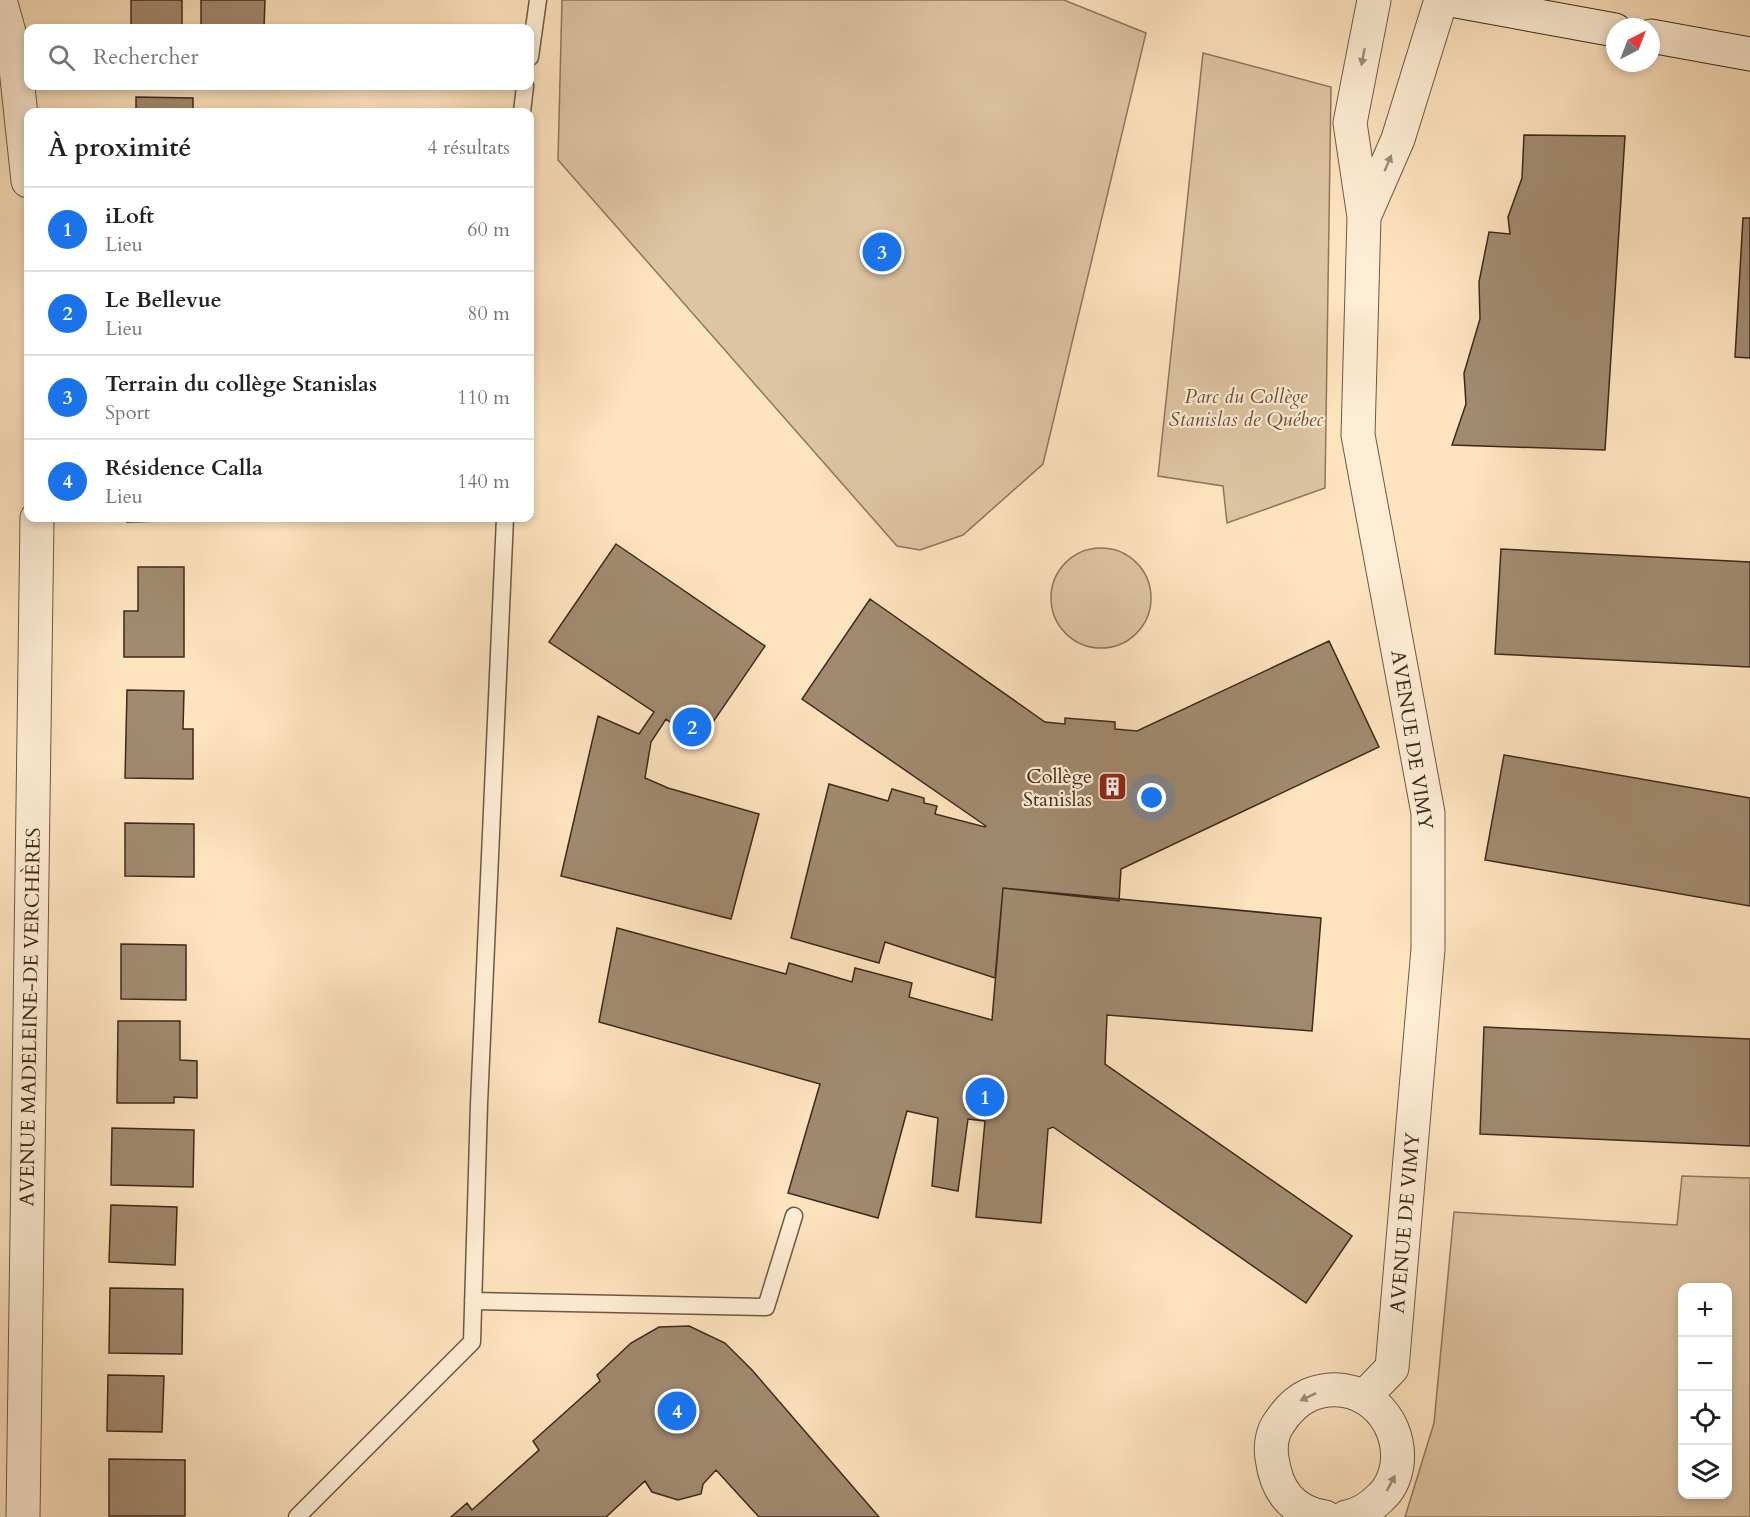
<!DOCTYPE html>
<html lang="fr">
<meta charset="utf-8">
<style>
body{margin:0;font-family:Cardo,serif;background:#f6f6f6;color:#202124}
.controls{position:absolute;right:18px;bottom:18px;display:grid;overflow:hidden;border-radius:12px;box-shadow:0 3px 9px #0003}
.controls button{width:54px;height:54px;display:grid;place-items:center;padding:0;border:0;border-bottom:2px solid #e0e0e0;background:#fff;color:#202124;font:30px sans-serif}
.compass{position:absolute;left:1606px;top:18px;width:54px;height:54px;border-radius:50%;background:#fff;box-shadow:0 3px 9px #0003;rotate:42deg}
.you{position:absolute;left:1152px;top:798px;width:21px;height:21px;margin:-15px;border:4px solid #fff;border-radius:50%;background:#1a73e8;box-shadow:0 0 0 9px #1a73e833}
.badge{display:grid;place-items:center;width:39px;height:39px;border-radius:50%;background:#1a73e8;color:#fff;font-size:20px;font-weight:700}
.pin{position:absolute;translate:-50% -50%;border:3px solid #fff;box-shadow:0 2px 6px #0006}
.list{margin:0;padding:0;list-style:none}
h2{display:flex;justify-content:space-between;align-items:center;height:78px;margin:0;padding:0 24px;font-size:26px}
h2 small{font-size:20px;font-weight:400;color:#757577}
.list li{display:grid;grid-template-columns:39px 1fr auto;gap:18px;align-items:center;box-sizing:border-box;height:84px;padding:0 24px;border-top:2px solid #e0e0e0}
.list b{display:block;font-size:22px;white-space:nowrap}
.list p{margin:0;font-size:20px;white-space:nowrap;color:#757577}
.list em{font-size:20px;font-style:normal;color:#757577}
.icon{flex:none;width:33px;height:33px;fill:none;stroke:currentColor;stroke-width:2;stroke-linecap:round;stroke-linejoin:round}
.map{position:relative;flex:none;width:1750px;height:1517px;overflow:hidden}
.search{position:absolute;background:#fff;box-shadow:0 3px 9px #0003;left:24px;top:24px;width:510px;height:66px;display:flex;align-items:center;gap:15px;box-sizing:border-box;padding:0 21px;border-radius:12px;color:#757577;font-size:22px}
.panel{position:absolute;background:#fff;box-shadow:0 3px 9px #0003;left:24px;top:108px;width:510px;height:414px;border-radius:12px}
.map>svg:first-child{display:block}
.green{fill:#ddc4a2;stroke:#8e775e;stroke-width:1.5;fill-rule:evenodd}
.building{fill:#a18a70;stroke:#3e2a1b;stroke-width:1.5}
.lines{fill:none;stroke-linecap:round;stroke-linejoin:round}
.service-casing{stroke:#6e5844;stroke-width:19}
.minor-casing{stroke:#6e5844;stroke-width:35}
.secondary-casing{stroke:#3e2a1b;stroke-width:35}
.service{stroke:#feedd5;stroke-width:16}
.minor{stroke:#feedd5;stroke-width:33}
.secondary{stroke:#feedd5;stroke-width:33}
.oneway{fill:#9e8c78}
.labels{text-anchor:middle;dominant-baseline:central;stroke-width:4.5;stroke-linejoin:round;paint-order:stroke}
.park-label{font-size:20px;font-style:italic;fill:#66503d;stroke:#feedd5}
.street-label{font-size:20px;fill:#3e2a1b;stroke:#feedd5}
.poi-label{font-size:20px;fill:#3e2a1b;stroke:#feedd5;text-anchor:end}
</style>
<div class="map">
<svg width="1750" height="1517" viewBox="0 0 1750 1517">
<rect width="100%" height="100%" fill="#fde3be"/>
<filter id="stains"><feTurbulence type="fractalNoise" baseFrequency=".00333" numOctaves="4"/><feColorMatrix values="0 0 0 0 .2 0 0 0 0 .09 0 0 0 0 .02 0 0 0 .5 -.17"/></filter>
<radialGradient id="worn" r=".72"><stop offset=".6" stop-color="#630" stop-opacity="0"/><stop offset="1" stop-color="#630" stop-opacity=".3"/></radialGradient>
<!-- green -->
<path class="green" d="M562 0H1064L1146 33 1043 464 963 535 920 550 897 546 558 160Z
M1203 53 1331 87 1325 488 1227 523 1223 486 1158 476Z
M1051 598a50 50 0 1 1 100 0a50 50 0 1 1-100 0Z
M1682 1176 1750 1178V1517H1405L1434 1423 1454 1212 1677 1225ZM1682 1288H1728V1494H1682Z"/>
<!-- building -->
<path class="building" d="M131 0H182V28H131Z
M201 0H265L264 28H201Z
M136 97 193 98V112H136Z
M1524 135 1625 136 1605 450 1452 445 1466 404 1464 373 1480 319 1479 282 1489 232 1510 234 1508 217 1522 178Z
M1743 218H1750V358L1735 357Z
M127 518H198V520L127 522Z
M616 544 765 646 698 744 666 719 651 742 645 778 668 788 759 814 731 919 561 876 598 716 639 734 654 712 549 642Z
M1501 549 1750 562V667L1495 654Z
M138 567H184V657H124V611H138Z
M870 599 1045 722 1065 724V718L1115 722V729L1137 731 1329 641 1379 747 1121 869 1119 901 1003 888 995 978 885 942 879 963 791 938 829 784 888 801 892 789 924 798V803L937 806 935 814 985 827 986 826 802 699Z
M127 690 184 691 183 729H193V779L125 778Z
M1504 755 1750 798V906L1485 860Z
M125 823 194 824V877L125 876Z
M1003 888 1321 918 1312 1031 1107 1015 1105 1064 1352 1236 1306 1303 1053 1127 1048 1129 1041 1223 976 1217 985 1121 968 1119 958 1191 932 1186 938 1118 907 1111 878 1218 788 1193 820 1084 599 1022 617 928 786 974 789 963 852 982 855 968 912 983 909 997 992 1020Z
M121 944 186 945V1000L121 999Z
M118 1021H180V1060L197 1061V1098L174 1097V1103H117Z
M1484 1027 1750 1039V1146L1480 1134Z
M112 1128 194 1130 193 1187 111 1185Z
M111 1205 177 1207 175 1265 109 1262Z
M110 1288 183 1289 182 1354 109 1353Z
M689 1326 725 1343 752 1370 879 1517H759L716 1470 703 1484 701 1494 678 1500 652 1492 645 1481 606 1517H451L467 1503 472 1510 539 1450 533 1441 600 1381 597 1375 631 1343 659 1327Z
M108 1375 164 1376 162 1432 107 1431Z
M109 1459 185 1460V1516H109Z"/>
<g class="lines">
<defs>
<path id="service" d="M530 57 538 0
M522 112 525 86
M473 1301 766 1307 794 1216
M297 1517 472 1342 479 1104 505 518"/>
<path id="minor" d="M0 0 14 50 28 181
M1364 217 1398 139 1441 0
M1364 1397 1392 1368 1428 949V813L1358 435 1364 217 1350 123 1374 0
M23 1517 37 518
M1325 1517C1292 1512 1276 1490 1272 1458 1270 1447 1272 1432 1279 1423 1286 1412 1296 1401 1309 1395 1357 1375 1403 1415 1397 1465 1395 1477 1390 1489 1381 1497 1371 1507 1360 1515 1346 1517"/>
<path id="secondary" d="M1451 0 1615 30
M1651 36 1750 54"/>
</defs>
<!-- service casing -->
<use href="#service" class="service-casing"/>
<!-- minor casing -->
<use href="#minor" class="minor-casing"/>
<!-- secondary casing -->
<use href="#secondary" class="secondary-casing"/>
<!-- service -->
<use href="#service" class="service"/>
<!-- minor -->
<use href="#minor" class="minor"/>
<!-- secondary -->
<use href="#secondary" class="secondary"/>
</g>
<!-- one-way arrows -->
<defs><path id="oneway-solid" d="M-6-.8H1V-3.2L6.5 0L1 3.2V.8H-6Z" transform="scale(1.5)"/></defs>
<g class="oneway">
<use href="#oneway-solid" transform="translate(1363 57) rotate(101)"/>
<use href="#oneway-solid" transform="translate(1388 163) rotate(-67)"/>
<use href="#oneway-solid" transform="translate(1308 1397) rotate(155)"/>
<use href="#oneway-solid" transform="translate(1391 1483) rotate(-62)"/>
</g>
<!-- icons -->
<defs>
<symbol id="building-square" viewBox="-11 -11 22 22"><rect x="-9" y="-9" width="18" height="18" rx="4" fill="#8f2418" stroke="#feedd5"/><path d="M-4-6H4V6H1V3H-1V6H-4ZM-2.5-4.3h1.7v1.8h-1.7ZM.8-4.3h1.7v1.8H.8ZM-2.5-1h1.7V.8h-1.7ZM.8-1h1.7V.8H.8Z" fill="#fff"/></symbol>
</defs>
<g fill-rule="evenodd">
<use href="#building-square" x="1096" y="770" width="33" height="33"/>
</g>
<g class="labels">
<!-- park labels -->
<g class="park-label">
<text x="1246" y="396">Parc du Collège<tspan x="1246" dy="23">Stanislas de Québec</tspan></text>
</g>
<!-- street labels -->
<g class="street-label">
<text transform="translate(1412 740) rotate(81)">AVENUE DE VIMY</text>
<text transform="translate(30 1017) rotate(-89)">AVENUE MADELEINE-DE VERCHÈRES</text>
<text transform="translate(1405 1223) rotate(-85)">AVENUE DE VIMY</text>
</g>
<!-- poi labels -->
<g class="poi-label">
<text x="1092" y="776">Collège<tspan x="1092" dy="23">Stanislas</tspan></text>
</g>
</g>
<rect width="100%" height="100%" filter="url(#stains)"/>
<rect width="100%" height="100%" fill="url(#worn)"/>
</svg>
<div class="controls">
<button>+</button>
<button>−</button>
<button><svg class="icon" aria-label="locate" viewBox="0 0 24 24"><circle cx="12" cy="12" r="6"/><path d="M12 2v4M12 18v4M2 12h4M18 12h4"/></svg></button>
<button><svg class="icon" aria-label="layers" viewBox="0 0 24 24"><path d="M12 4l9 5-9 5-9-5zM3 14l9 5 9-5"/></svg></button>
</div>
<svg class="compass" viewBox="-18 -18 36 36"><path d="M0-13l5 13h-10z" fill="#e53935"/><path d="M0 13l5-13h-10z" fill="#757577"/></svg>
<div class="you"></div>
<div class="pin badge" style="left:985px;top:1097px">1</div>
<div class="pin badge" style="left:692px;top:727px">2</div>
<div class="pin badge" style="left:882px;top:252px">3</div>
<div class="pin badge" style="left:677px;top:1411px">4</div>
<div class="search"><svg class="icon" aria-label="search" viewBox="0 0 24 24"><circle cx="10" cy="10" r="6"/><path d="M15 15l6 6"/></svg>Rechercher</div>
<section class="panel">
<h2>À proximité<small>4 résultats</small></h2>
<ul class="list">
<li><span class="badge">1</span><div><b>iLoft</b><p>Lieu</p></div><em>60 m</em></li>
<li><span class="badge">2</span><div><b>Le Bellevue</b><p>Lieu</p></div><em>80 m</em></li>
<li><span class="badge">3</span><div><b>Terrain du collège Stanislas</b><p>Sport</p></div><em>110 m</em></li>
<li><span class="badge">4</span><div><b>Résidence Calla</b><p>Lieu</p></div><em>140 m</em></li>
</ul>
</section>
</div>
